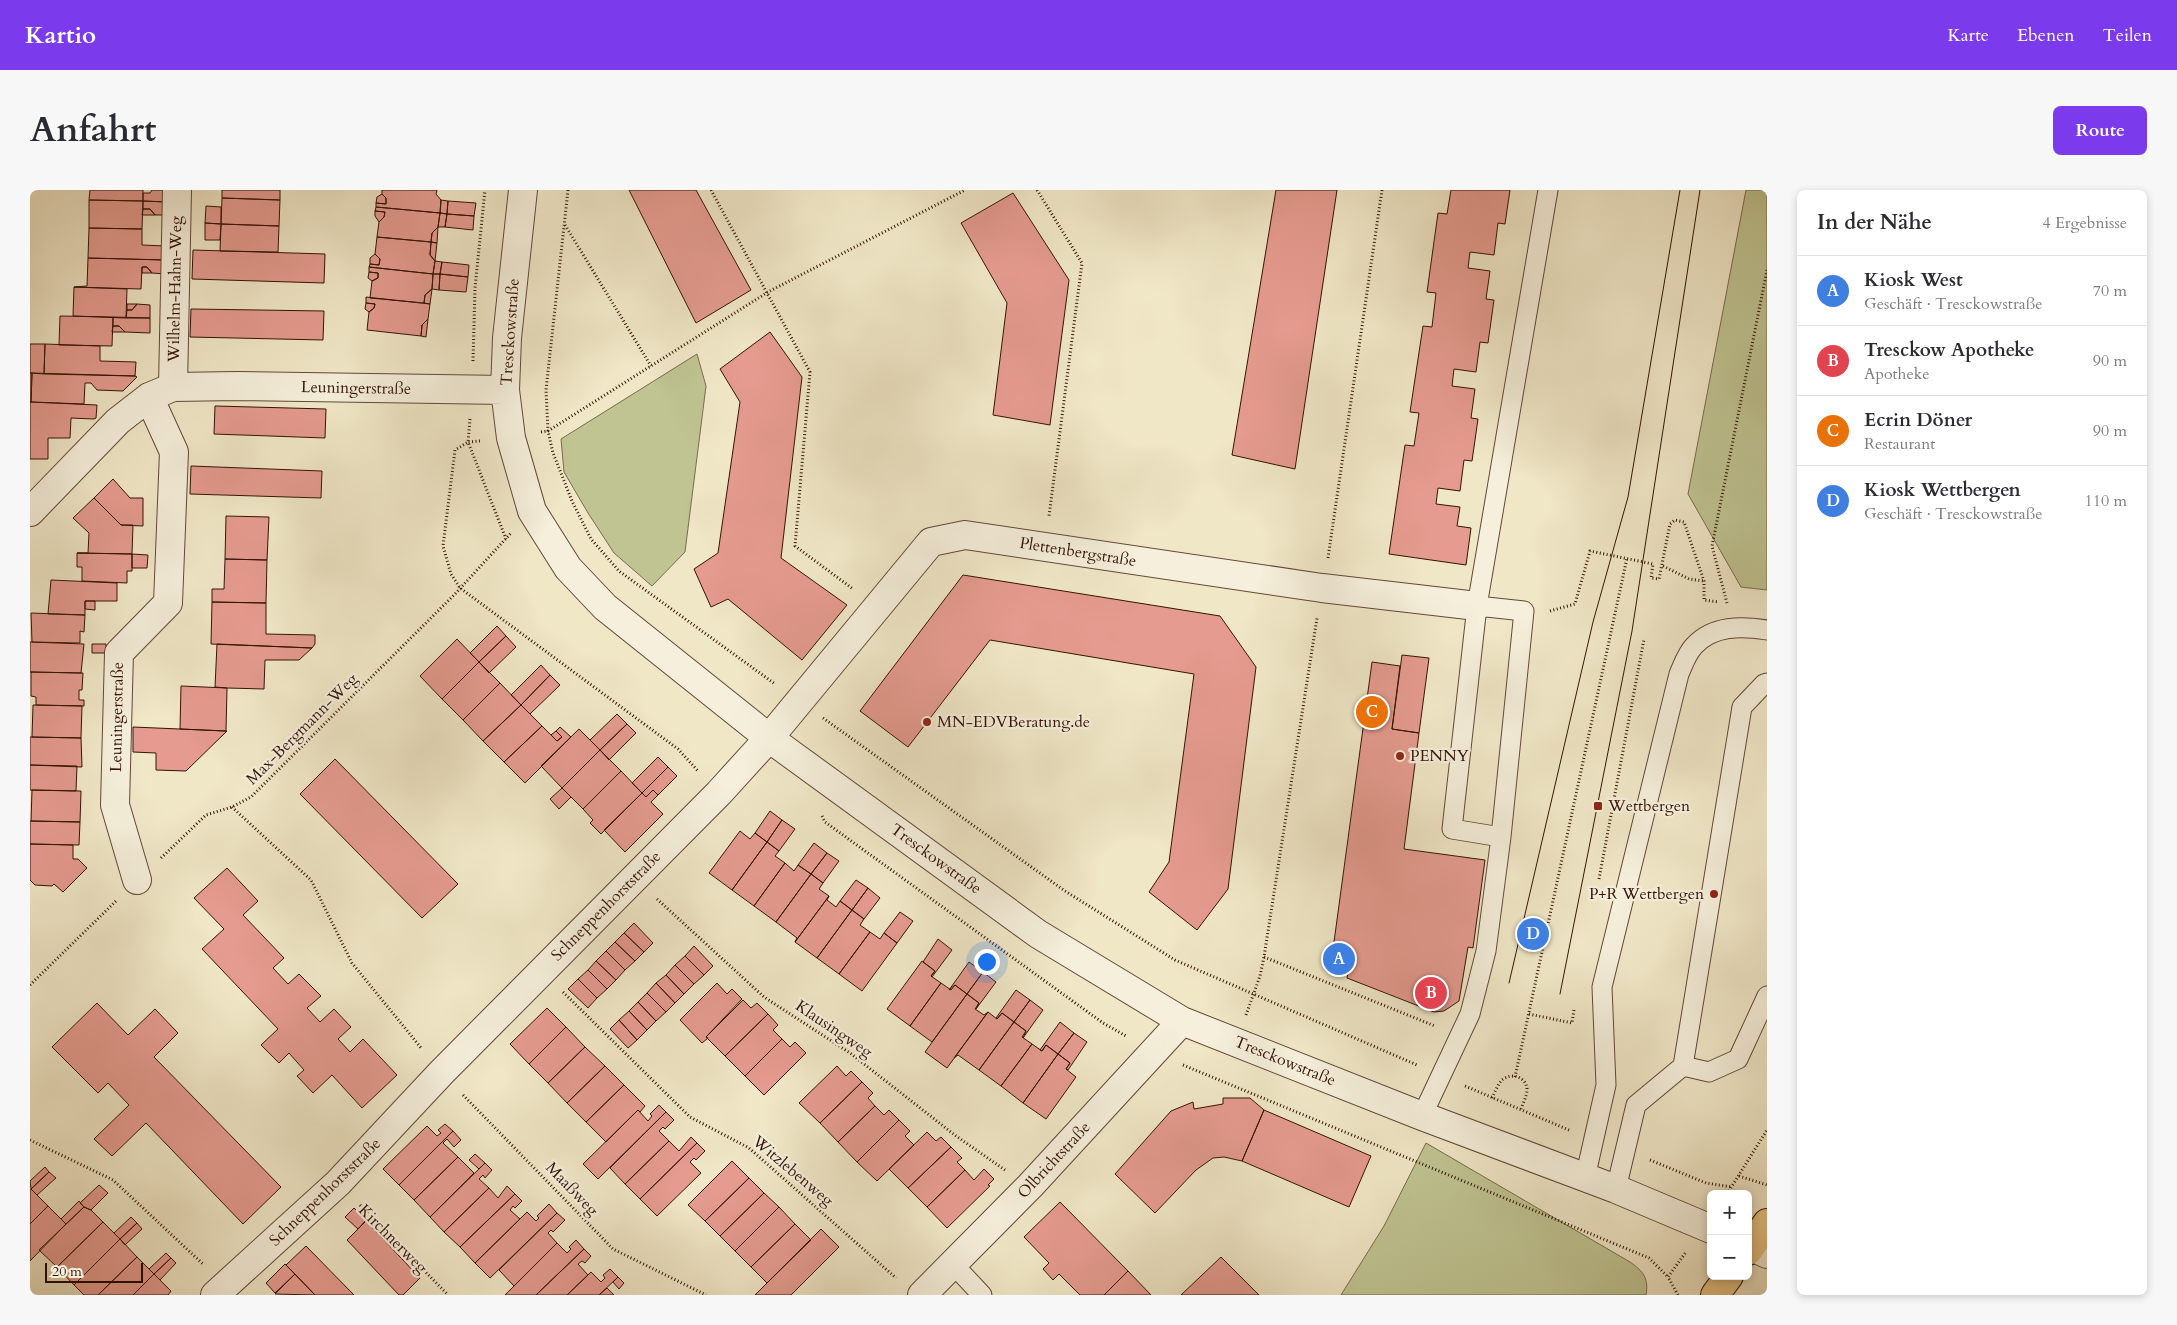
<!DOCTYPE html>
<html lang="de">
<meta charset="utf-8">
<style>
body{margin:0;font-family:Cardo,serif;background:#f7f7f7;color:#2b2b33}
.controls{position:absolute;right:15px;bottom:15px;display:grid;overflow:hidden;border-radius:8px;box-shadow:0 2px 8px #0003}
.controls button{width:45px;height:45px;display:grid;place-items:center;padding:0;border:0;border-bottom:1px solid #e1e1e2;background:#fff;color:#2b2b33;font:25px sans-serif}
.scale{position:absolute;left:15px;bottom:12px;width:98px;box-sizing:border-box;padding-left:5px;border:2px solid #341307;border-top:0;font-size:14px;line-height:18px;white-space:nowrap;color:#341307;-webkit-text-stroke:4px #f5efdb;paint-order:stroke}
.you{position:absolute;left:956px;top:771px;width:18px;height:18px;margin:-12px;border:4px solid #fff;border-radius:50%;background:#1a73e8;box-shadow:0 0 0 8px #1a73e833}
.badge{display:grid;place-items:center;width:32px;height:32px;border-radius:50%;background:#7c3aed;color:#fff;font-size:16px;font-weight:700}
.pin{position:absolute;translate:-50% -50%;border:2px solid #fff;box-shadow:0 1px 5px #0006}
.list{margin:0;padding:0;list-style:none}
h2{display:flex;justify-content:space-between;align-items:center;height:65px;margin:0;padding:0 20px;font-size:21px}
h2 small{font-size:16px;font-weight:400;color:#7c7c81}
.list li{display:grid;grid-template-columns:32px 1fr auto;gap:15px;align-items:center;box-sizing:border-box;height:70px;padding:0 20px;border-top:1px solid #e1e1e2}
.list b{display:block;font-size:19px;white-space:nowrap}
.list p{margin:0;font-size:16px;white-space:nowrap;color:#7c7c81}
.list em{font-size:16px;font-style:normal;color:#7c7c81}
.map{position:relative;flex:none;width:1737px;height:1105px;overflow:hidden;border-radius:8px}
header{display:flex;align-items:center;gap:30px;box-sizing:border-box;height:70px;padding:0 25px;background:#7c3aed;color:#fff}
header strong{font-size:24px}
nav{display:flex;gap:28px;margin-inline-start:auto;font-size:18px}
.intro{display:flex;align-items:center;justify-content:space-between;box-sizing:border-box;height:120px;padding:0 30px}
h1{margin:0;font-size:35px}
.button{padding:12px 22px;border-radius:8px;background:#7c3aed;color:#fff;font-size:18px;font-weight:700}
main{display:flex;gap:30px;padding:0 30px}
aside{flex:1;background:#fff;border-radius:8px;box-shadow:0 2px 8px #0003}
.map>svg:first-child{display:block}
.green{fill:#bfc492;stroke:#7a6c4c}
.building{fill:#e59b8f;stroke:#341307}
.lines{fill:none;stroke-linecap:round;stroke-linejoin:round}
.lane-casing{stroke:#634837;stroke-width:21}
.street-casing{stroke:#634837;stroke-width:30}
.primary-casing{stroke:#341307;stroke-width:30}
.path{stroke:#341307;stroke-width:3;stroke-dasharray:1 2.5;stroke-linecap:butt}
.lane{stroke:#f5efdb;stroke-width:19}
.street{stroke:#f5efdb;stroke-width:28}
.primary{stroke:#e8c484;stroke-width:28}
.tram{stroke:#341307;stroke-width:1}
.poi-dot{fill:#8f2418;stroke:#f5efdb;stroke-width:2}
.labels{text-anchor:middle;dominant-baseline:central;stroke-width:4.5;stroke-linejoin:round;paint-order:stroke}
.street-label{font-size:16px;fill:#341307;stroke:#f5efdb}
.poi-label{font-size:16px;fill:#341307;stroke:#f5efdb;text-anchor:start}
</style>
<header>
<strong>Kartio</strong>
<nav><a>Karte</a><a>Ebenen</a><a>Teilen</a></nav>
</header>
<div class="intro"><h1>Anfahrt</h1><a class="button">Route</a></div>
<main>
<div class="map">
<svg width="1737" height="1105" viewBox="0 0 1737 1105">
<rect width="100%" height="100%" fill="#f0e7c7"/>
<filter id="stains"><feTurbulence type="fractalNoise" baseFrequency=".004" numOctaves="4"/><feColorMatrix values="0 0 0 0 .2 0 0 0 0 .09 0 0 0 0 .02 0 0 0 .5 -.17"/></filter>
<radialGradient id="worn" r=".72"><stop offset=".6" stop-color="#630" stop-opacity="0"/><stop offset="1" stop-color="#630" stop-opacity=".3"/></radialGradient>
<!-- green -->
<path class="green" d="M1716 0H1737V400L1711 397 1658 304Z
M667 164 676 196 655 362 622 396 584 363 558 323 534 282 531 249Z
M1396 953 1600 1072C1613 1081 1619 1088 1616 1105H1311L1354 1036Z"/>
<!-- building -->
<path class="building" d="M60 0H113V11L59 10Z
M122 0H137V12L113 11V3H120Z
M192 0H250V10L192 8Z
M352 0H407L406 4 411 10 410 23 346 17V13L356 14V8L352 4Z
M599 0H666L721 100 666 133Z
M1246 0H1307L1265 279 1202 265Z
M1421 0H1480L1475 34 1468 33 1464 65 1440 62 1438 78 1460 81 1456 109 1464 110 1458 153 1450 152 1446 182 1424 179 1422 196 1445 199 1441 228 1448 229 1442 271 1434 270 1430 301 1408 298 1406 314 1430 317 1427 336 1441 338 1436 375 1359 364 1375 255 1384 256 1389 223 1380 222 1393 136 1402 137 1406 103 1397 102 1408 23 1417 24Z
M983 3 1039 90 1020 235 963 225 977 113 931 33Z
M352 4 356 8V14L346 13 347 7Z
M192 8 250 10 249 36 191 34Z
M59 10 113 11 112 39 59 38Z
M411 10 418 11 417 24 410 23Z
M113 11 137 12V25H125L120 19H113Z
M418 11 446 13 444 26 417 24Z
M176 16 191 17V34L175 33Z
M346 17 410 23 408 37 402 43 401 52 347 47 349 32 354 27 355 22 345 21Z
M113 19H120L125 25H112Z
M345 21 355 22 354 27 349 32 345 26Z
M410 23 417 24 415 37H408Z
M417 24 444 26 443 40 415 37Z
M175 33 191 34 190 50H175Z
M191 34 249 36 248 62 190 61Z
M408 37 407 53 401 52 402 43Z
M59 38 112 39V55L136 56V70L58 68Z
M347 47 401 52 400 65 405 71 403 84 339 77 340 74 349 75 350 69 345 64Z
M401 52 407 53 405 71 400 65Z
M163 60 295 64 294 93 162 89Z
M345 64 350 69 349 75 340 74V68Z
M58 68 136 70 135 84 122 83 117 77H112L111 99 44 97 57 96Z
M405 71 412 72 410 84H403Z
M412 72 439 75 438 87 410 84Z
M112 77H117L122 83H112Z
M339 77 403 84 402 99 395 105 394 113 340 108 342 91 348 88V83L339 82Z
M339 82 348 83V88L342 91 338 88Z
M403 84H410L409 100 402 99Z
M410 84 438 87 436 102 409 100Z
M44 97 97 99 96 128 43 126Z
M402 99 400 114 394 113 395 105Z
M336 107 400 114 398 129 392 135 391 146 337 140 339 122 344 118 345 114 336 113Z
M336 113 345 114 344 118 339 122 335 119Z
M97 114H107L102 120H97Z
M107 114 120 115V128H96L97 120H102Z
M161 119 294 121 293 150 160 147Z
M30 126 83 127 82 156 29 155Z
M83 127 120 128V143L95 142 89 136H83Z
M398 129 396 147 391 146 392 135Z
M83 136H89L95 142H82Z
M740 142 772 187 751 368 817 415 772 470 698 409 681 417 664 379 688 363 710 212 690 179Z
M0 154H15L14 184 0 183Z
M15 154 70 156V171L106 172 105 186 14 184Z
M0 183H2L1 212H0Z
M2 183 105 186 107 187 93 201 67 200 61 193H55L54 214 1 212Z
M0 212 67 215 66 228 64 229 41 228 40 248H18V269H0Z
M185 216 296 219 295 248 184 244Z
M161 276 292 281 291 308 160 304Z
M83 289 100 308H113V336L91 335 64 308Z
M64 308 91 335H103L102 364 47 363H58L59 343 43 328Z
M196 326 239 327 237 370 195 369Z
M47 363 102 364V381H97V393L52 391V377H47Z
M102 364 118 365 117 378H102Z
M195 369 237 370 236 413 182 412V399H194Z
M933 385 1190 426 1226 477 1198 699 1167 740 1119 702 1139 672 1164 484 960 450 878 557 830 521Z
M21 390 87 393V411H55V425L18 424Z
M55 411H65V420L55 419Z
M182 412 236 413V444L285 445V454L282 458 181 454Z
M1 423 55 425 54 442 50 441V453L2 452Z
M467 436 476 446 449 472 440 463Z
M476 446 486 457 459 483 449 472Z
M427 449 449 472 412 509 390 486Z
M0 452 54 454 51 483 0 482Z
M62 454H76V463H62Z
M187 454 282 458 269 470H235L234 499 197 498 185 497Z
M1372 465 1399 468 1389 543 1362 539Z
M449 472 470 493 433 530 412 509Z
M1342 472 1370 476 1362 539 1389 543 1374 659 1455 670 1443 758 1438 757 1429 811 1414 821 1404 822 1317 788 1319 777 1301 774Z
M511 475 520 485 491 515 481 505Z
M1 482 53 483 52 500H49V510H54V516L6 515V507L1 506Z
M520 485 530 495 500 524 491 515Z
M470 493 491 515 453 551 433 530Z
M151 496 197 498 196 541 150 539Z
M3 515 52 516 51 548 2 547Z
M491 515 512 536 474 572 453 551Z
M587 524 597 534 570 560 560 550Z
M597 534 606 543 579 570 570 560Z
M512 536 527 551 532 547 526 541 530 537 541 547 495 593 474 572Z
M103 537 196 541H197L156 581 126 580V563L103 562Z
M549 539 570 560 532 598 511 576Z
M526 541 532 547 527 551 521 545Z
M0 547 51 548 52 577 0 575Z
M570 560 591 581 553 619 532 598Z
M628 567 638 577 612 603 602 593Z
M305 569 428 694 392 728 270 604Z
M0 575 47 576 46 601 0 600Z
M638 577 647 586 628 605 623 600 616 607 612 603Z
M591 581 612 603 571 644 560 633 563 630 553 619Z
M532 598 541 607 529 619 520 609Z
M2 600 51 601 50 632 1 631Z
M623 600 628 605 621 612 633 624 595 662 574 640 612 603 616 607Z
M740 621 752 630 737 652 725 643Z
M752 630 765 639 749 661 737 652Z
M0 631 50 632 49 655 0 654Z
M710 641 720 649 725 643 737 652 702 700 679 683Z
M737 652 749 661 745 666 755 673 724 716 702 700Z
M784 653 797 663 781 684 768 675Z
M0 654 43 655V669H48L57 678 33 702 24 694 22 696 5 695 0 690Z
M797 663 809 671 793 693 781 684Z
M755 673 764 681 768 675 781 684 746 732 724 716Z
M197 678 228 711 213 725 254 768 243 778 258 794 269 784 291 806 277 818 290 832 304 819 321 837 308 849 320 862 333 849 367 885 332 918 302 885 283 903 267 886 274 880 259 863 249 873 231 855 248 839 172 759 194 739 164 708Z
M781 684 793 693 789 699 799 706 765 752 767 748 746 732Z
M826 690 838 698 822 720 810 711Z
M838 698 850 708 834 729 822 720Z
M799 706 797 710 806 717 810 711 822 720 787 768 765 752Z
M822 720 834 729 830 735 840 742 809 784 787 768Z
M870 722 883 731 867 753 854 743Z
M604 733 623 753 614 762 594 743Z
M840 742 850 749 854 743 867 753 832 801 809 784Z
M594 743 614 762 605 771 585 752Z
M908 749 922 760 902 787 901 786 905 781 893 772Z
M585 752 605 771 595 780 576 761Z
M664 756 683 776 674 785 655 766Z
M576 761 595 780 586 790 566 771Z
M655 766 674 785 664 794 645 775Z
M566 771 586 790 577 799 558 780Z
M892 771 905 781 901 786 911 793 880 836 857 819Z
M939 772 953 782 937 804 925 795 919 800Z
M645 775 664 794 654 804 636 785Z
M558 780 577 799 567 808 548 789Z
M953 782 966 792 946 819 949 813 937 804Z
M636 785 654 804 645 813 626 793Z
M548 789 567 808 558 818 538 799Z
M626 793 645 813 636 822 617 803Z
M687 793 697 804 702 799 712 809 676 847 678 848 672 853 650 830Z
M911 793 921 800 925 795 937 804 902 852 880 836Z
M986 800 1000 810 984 832 972 823 967 829 966 828Z
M617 803 636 822 626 831 608 812Z
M937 804 949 813 945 819 954 825 958 822 917 878 895 862Z
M713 810 721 818 727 813 738 824 695 866 676 847Z
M1000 810 1013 820 993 848 996 841 984 832Z
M608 812 626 831 617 840 599 821Z
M67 813 98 845 125 819 148 843 124 867 251 997 213 1034 116 933 82 966 64 949 99 915 78 893 68 903 22 857Z
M517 818 536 837 499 874 480 854Z
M599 821 617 840 607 850 589 830Z
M958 822 967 829 972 823 984 832 949 880 928 865 924 868Z
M738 824 748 835 743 840 752 849 715 886 695 866Z
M589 830 607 850 598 858 580 839Z
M984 832 996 841 992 847 1002 854 971 896 949 880Z
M1030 832 1044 843 1028 864 1016 855 1012 861 1010 860Z
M536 837 555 857 518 893 499 874Z
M1044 843 1057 852 1038 880 1036 879 1040 873 1028 864Z
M752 849 760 857 765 852 776 863 734 905 715 886Z
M1002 854 1012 861 1016 855 1028 864 993 913 971 896Z
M555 857 575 876 537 913 518 893Z
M1028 864 1040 873 1036 879 1046 887 1016 929 993 913Z
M575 876 594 895 556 932 537 913Z
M807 876 816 886 821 881 832 892 790 933 769 913Z
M832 892 843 903 838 908 845 916 808 952 790 933Z
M594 895 615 916 610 922 608 920 576 952 556 932Z
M1193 908H1220L1234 920 1212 971 1194 967 1183 968 1166 980 1125 1023 1085 984 1141 921 1163 912 1164 919 1193 914Z
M629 915 636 922 568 989 553 974 608 920 618 931 622 926 620 924Z
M845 916 854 925 859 920 869 930 827 972 808 952Z
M1234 920 1341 966 1319 1017 1212 971Z
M636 922 644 930 635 939 633 937 629 941 639 951 595 994 580 978Z
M869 930 880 941 875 946 884 955 847 991 827 972Z
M415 934 423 941 369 995 353 979 397 936 407 946 411 943 408 940Z
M423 941 431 950 424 957 417 949 413 953 428 967 384 1010 369 995Z
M897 942 906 951 911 947 921 957 878 998 859 979Z
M661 947 667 953 610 1009 595 994 639 951 649 961Z
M667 953 675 961 666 970 664 968 660 972 671 983 627 1026 610 1009Z
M921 957 932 968 927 972 935 980 897 1017 878 998Z
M445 964 455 973 449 979 439 970Z
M428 967 444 983 400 1027 384 1010Z
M702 971 719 988 675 1031 658 1015Z
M455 973 462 980 455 988 453 985 449 989 459 998 414 1042 400 1027Z
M15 977 19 982 1 999 0 991Z
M954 979 964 989 958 995 960 996 917 1038 897 1017 935 980 944 990Z
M19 982 26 988 7 1005 1 999Z
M719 988 734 1003 690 1046 675 1031Z
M69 995 78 1003 61 1020 54 1017 50 1013Z
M477 996 485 1004 430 1057 414 1042 459 998 468 1008Z
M1 999 18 1016 0 1034V1001Z
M734 1003 749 1017 705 1061 690 1046Z
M485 1004 492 1011 485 1018 483 1016 480 1020 490 1029 445 1073 430 1057Z
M49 1011 54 1017 36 1034 31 1029Z
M1030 1012 1098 1081 1074 1105H1050L1029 1084 1023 1090 1013 1079 1019 1073 994 1047Z
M519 1014 527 1023 460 1088 445 1073 497 1022 506 1031 509 1028 507 1026Z
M18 1016 36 1034 0 1071V1034Z
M54 1017 61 1020 73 1032 27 1077 9 1060Z
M749 1017 765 1034 721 1077 705 1061Z
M324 1018 336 1030 328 1039 315 1027Z
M527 1023 535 1030 523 1042 521 1040 518 1043 527 1053 484 1096 469 1080Z
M101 1027 107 1033 90 1049 84 1043Z
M336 1031 390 1088 373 1105H369L317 1050Z
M73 1032 90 1049 44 1095 27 1077Z
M107 1033 112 1039 95 1055 90 1049Z
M765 1034 781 1050 737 1093 721 1077Z
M791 1039 809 1057 761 1105H725Z
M90 1049 107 1067 68 1105H54L44 1095Z
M546 1050 554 1059 506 1105H475L527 1053 537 1063 541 1059 539 1057Z
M276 1056 324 1105H285L256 1075Z
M554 1059 561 1066 555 1073 552 1071 548 1074 558 1085 537 1105H506Z
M136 1063 141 1068 124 1084 119 1079Z
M107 1067 124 1084 103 1105H68Z
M1191 1067 1229 1105H1151Z
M141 1068 146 1073 130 1090 124 1084Z
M255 1074 265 1084 245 1103 236 1093Z
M580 1079 588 1087 569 1105H537L561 1082 571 1092 575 1088 573 1085Z
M1098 1081 1121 1105H1074Z
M124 1084 141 1101 138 1105H103Z
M265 1084 285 1105 245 1104Z
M588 1087 594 1093 589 1099 583 1092Z
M577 1098 584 1105H569Z"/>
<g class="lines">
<defs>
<path id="lane" d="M1471 647 1422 639 1447 416 1518 0
M1653 876 1679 882 1708 869 1737 806
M1392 926 1440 824 1456 761 1471 647 1494 421 1447 416
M1555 988 1576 895 1572 797 1649 484C1653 475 1657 463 1664 456 1683 435 1712 436 1737 440
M1586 999 1606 915 1653 876 1712 517 1734 494 1737 493
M923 1074 952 1105"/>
<path id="street" d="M493 0 477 148 475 200 481 248 502 321 538 378 575 417 739 548 1008 744 1152 831 1392 926 1586 999 1681 1039
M143 197 147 0
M0 322 88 231 119 207 143 197 207 196 475 200
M107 690 85 615 89 463 138 413 144 262 119 207
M1718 1055 1737 1064
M185 1105 308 993 411 883 689 603 739 548 901 352 935 345 1292 398 1447 416
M892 1105 1000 996 1152 831"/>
<path id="primary" d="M1718 1061 1737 1033
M1685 1105 1699 1086"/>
</defs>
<!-- lane casing -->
<use href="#lane" class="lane-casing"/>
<!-- street casing -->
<use href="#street" class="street-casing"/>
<!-- primary casing -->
<use href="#primary" class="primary-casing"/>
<!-- path -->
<path class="path" d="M538 0 516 200 518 241 523 263 542 311 561 349 589 381 745 494
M681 0 780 182 765 356 823 399
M1007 0 1052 73 1019 326
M535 35 621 176
M443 171 445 98 455 0
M440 229 438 252 425 260 413 356 421 384 430 398 648 559 668 581
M511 242 518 241 738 102 935 0
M450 251 438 252 476 349
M1298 368 1352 0
M1633 376 1659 389 1674 391
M1697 413 1682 356 1737 80
M1520 421 1545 414 1560 361 1623 374 1621 388 1629 389 1640 334 1645 330 1654 332 1674 391V410L1689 412
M793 528 1035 701 1145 770 1387 875
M202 617 281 690 322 773 392 859
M792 626 795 632 1073 833 1096 846
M131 668 176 625 202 617 221 607 425 404 481 343
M1569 689 1614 449
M627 709 734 807 820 863 926 946 975 980
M1234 767 1405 836
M0 795 87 710
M533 802 660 927 719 958 866 1088
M1499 824 1542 833 1544 820
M1216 825 1230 786 1234 767 1287 428
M1153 875 1619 1068 1638 1087
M1485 887 1597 368
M1435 896 1539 940
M433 905 583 1059 676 1105
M1462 908C1465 902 1468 894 1472 890 1482 882 1496 887 1497 899 1497 906 1493 913 1491 919
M0 950 83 990 174 1075
M1620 970 1676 993 1702 997
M1709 986 1737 995
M1697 1004 1737 940
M330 1015 418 1105
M1648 1105 1638 1087 1656 1062"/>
<!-- lane -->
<use href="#lane" class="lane"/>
<!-- street -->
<use href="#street" class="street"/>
<!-- primary -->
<use href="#primary" class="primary"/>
<!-- tram -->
<path class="tram" d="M1479 793 1563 432 1598 307 1650 0
M1530 804 1602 441 1670 0"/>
</g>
<!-- markers -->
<g class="poi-dot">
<circle cx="897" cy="532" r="5"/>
<circle cx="1370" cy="566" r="5"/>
<rect x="1563" y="611" width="10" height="10" rx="2.5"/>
<circle cx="1684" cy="704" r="5"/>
</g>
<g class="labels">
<!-- street labels -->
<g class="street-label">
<text transform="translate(145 99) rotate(-89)">Wilhelm-Hahn-Weg</text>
<text transform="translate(480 142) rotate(-86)">Tresckowstraße</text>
<text transform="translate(326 198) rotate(1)">Leuningerstraße</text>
<text transform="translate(1048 362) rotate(9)">Plettenbergstraße</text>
<text transform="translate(87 527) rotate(-89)">Leuningerstraße</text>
<text transform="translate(272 539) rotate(-45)">Max-Bergmann-Weg</text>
<text transform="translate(906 669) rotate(36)">Tresckowstraße</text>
<text transform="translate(576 716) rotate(-45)">Schneppenhorststraße</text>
<text transform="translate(804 839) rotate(34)">Klausingweg</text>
<text transform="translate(1255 871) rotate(22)">Tresckowstraße</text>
<text transform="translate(1024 970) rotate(-47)">Olbrichtstraße</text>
<text transform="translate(763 981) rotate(40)">Witzlebenweg</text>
<text transform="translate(542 999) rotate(46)">Maaßweg</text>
<text transform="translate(295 1002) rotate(-44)">Schneppenhorststraße</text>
<text transform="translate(363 1049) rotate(45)">Kirchnerweg</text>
</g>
<!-- poi labels -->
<g class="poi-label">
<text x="907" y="532">MN-EDVBeratung.de</text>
<text x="1380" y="566">PENNY</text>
<text x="1578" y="616">Wettbergen</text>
<text x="1674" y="704" text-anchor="end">P+R Wettbergen</text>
</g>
</g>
<rect width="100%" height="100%" filter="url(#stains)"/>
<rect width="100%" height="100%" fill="url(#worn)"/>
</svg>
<div class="controls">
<button>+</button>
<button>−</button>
</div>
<div class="scale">20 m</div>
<div class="you"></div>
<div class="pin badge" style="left:1309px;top:769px;background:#3f7fe0">A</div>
<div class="pin badge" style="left:1401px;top:803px;background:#e0444e">B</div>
<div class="pin badge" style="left:1342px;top:522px;background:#e8710a">C</div>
<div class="pin badge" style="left:1503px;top:744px;background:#3f7fe0">D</div>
</div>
<aside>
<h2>In der Nähe<small>4 Ergebnisse</small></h2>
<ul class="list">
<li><span class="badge" style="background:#3f7fe0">A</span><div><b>Kiosk West</b><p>Geschäft · Tresckowstraße</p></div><em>70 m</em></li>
<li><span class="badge" style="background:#e0444e">B</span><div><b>Tresckow Apotheke</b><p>Apotheke</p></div><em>90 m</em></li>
<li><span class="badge" style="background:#e8710a">C</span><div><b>Ecrin Döner</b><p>Restaurant</p></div><em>90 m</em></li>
<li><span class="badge" style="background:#3f7fe0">D</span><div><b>Kiosk Wettbergen</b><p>Geschäft · Tresckowstraße</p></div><em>110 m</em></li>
</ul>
</aside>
</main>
